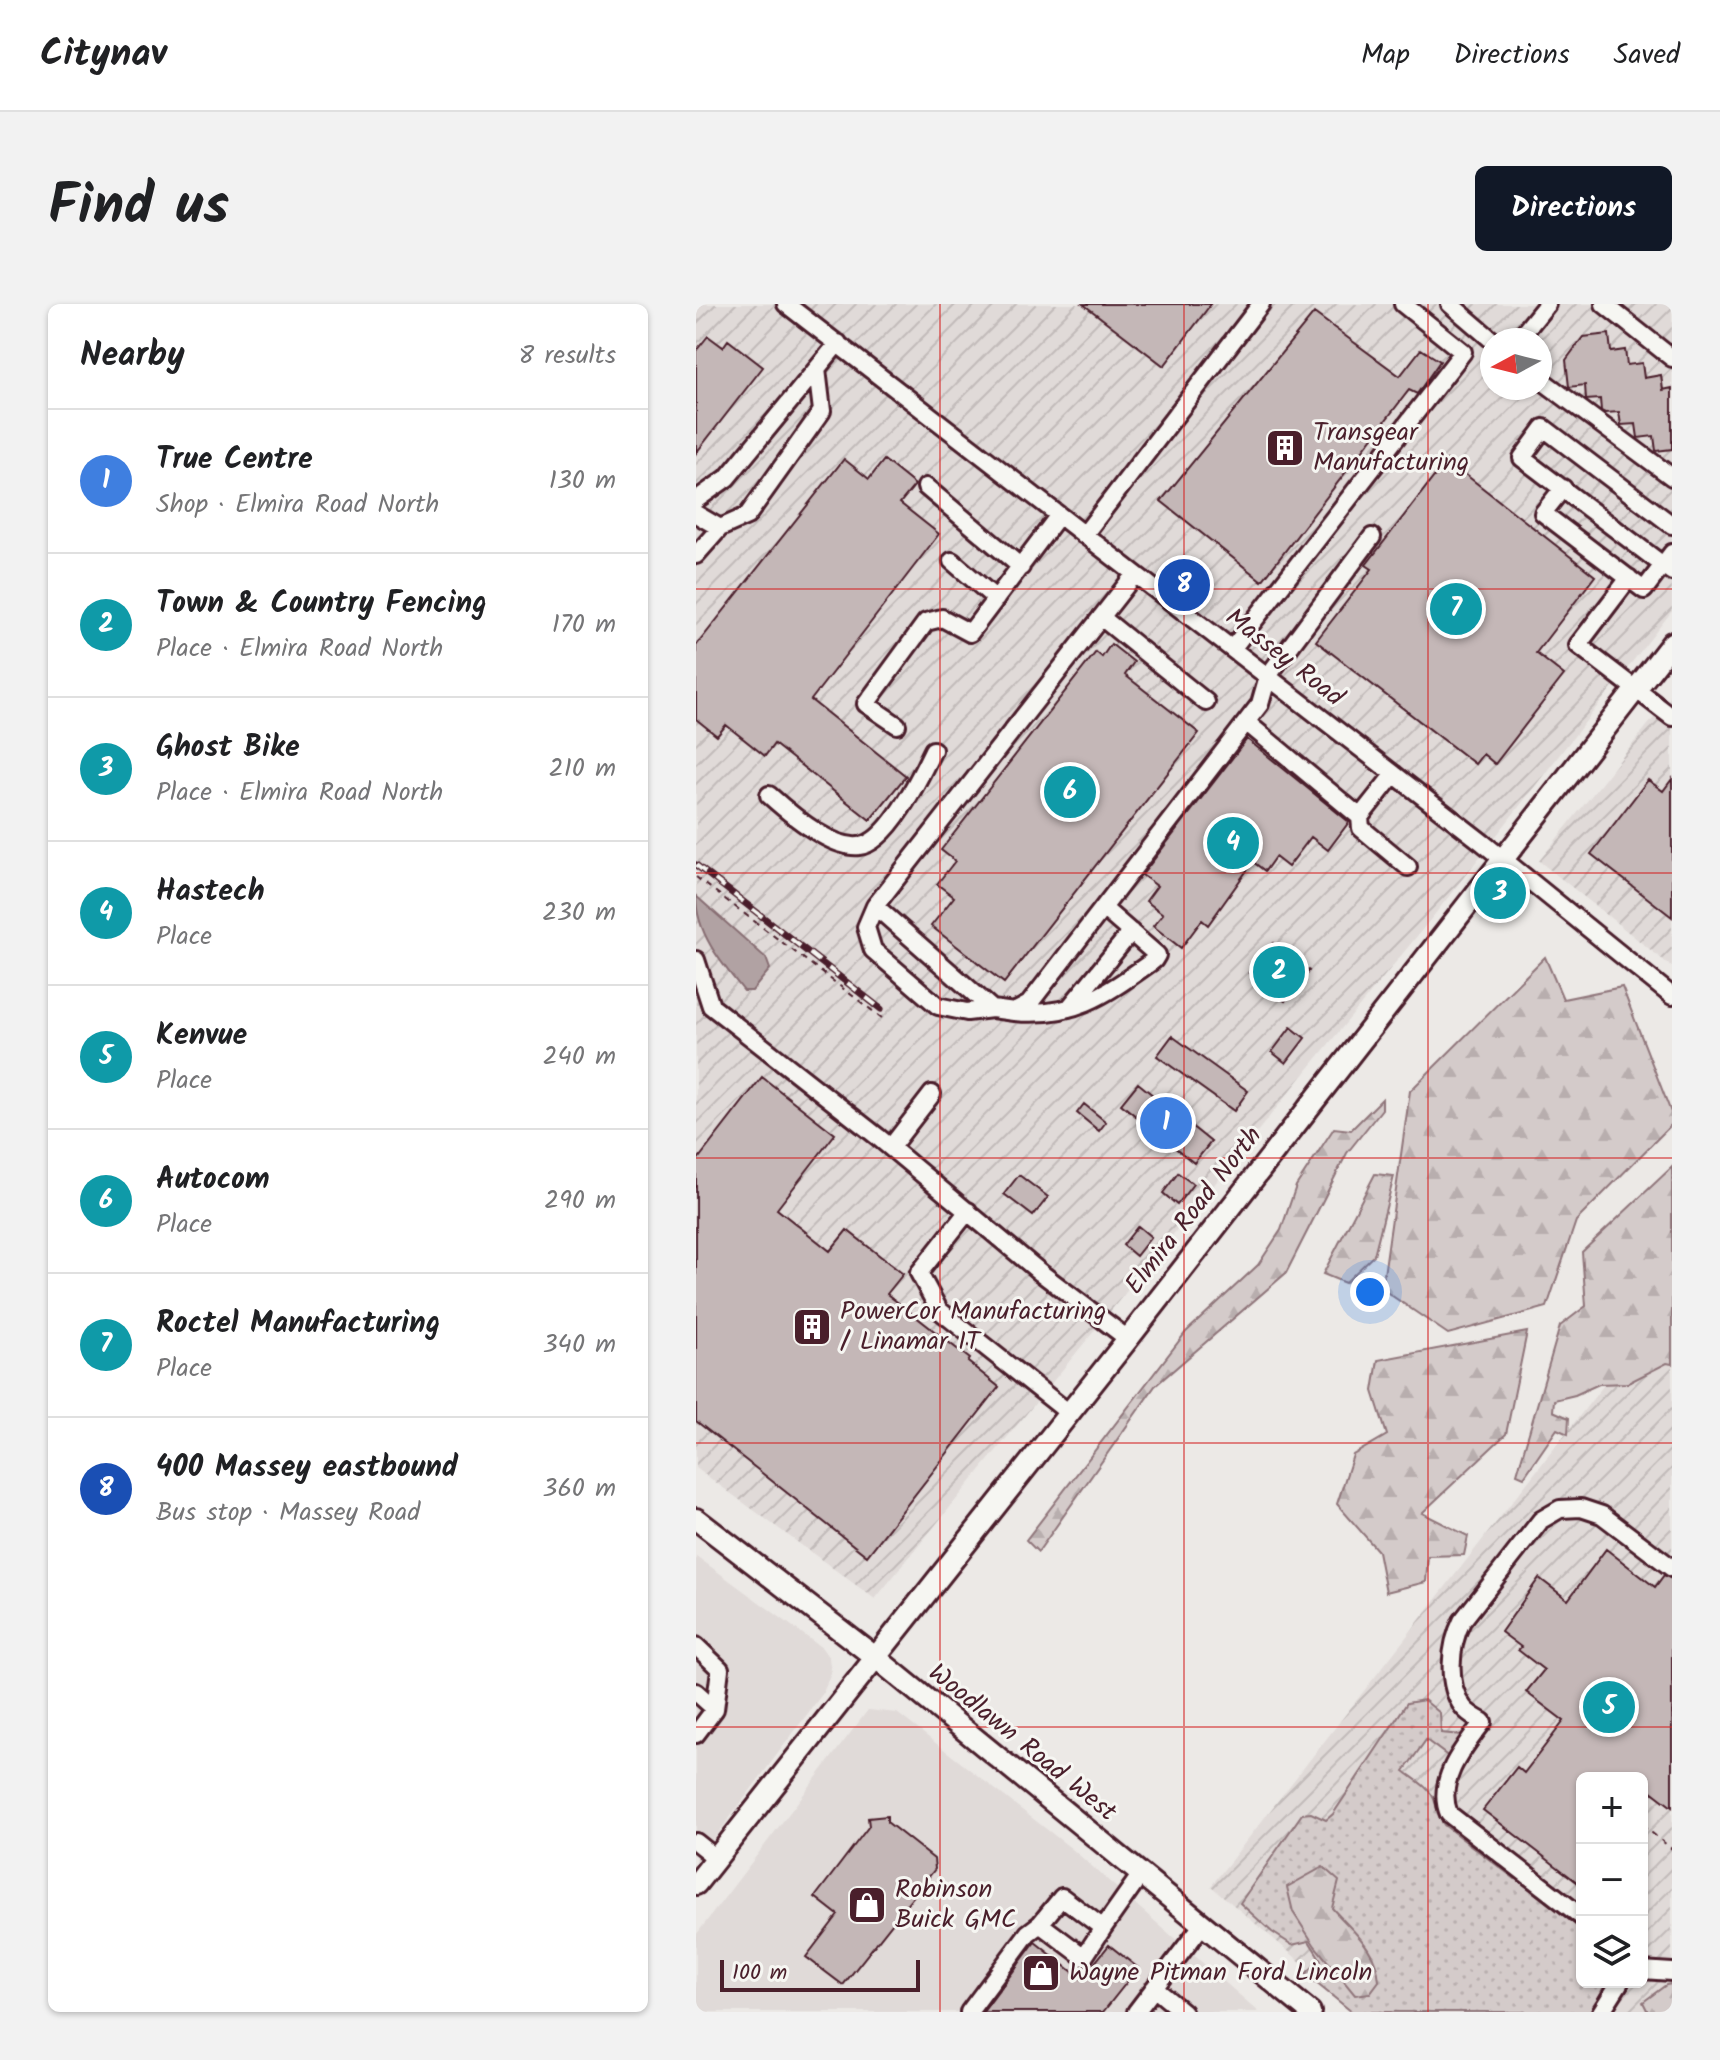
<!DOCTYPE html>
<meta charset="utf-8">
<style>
body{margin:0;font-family:Kalam,sans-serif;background:#f2f2f2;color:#202124}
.controls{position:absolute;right:24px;bottom:24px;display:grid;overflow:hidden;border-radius:12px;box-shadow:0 2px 6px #0004}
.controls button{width:72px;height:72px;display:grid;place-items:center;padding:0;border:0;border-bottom:2px solid #e0e0e0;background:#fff;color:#202124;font:40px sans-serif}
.compass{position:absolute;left:784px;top:24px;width:72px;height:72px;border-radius:50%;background:#fff;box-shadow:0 2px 6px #0004;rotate:263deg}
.scale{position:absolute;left:24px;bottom:20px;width:200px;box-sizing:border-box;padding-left:8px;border:4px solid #4a1f2b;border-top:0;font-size:22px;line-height:28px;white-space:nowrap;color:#4a1f2b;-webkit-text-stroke:6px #f6f6f2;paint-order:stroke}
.you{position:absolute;left:674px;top:988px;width:28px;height:28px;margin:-20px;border:6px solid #fff;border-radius:50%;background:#1a73e8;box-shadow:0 0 0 12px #1a73e833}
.badge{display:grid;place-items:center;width:52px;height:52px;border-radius:50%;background:#111827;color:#fff;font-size:26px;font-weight:700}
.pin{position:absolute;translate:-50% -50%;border:4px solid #fff;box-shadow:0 2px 8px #0006}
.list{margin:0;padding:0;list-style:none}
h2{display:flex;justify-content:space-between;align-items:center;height:104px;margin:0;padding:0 32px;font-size:34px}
h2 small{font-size:26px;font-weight:400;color:#757577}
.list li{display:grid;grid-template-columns:52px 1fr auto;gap:24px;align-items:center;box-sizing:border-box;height:144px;padding:0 32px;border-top:2px solid #e0e0e0}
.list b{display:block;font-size:30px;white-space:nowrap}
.list p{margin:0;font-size:26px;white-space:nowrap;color:#757577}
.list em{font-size:26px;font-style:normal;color:#757577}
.icon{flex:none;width:44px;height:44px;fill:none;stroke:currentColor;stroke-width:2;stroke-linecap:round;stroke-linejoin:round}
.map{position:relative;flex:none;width:976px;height:1708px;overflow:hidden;border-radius:12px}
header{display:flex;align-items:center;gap:48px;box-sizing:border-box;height:112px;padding:0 40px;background:#fff;border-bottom:2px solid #e0e0e0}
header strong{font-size:38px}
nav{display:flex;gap:44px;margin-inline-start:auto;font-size:28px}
.intro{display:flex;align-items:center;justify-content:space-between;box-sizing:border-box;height:192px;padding:0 48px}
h1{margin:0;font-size:56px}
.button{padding:20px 36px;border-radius:12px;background:#111827;color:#fff;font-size:28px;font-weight:700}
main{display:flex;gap:48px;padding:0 48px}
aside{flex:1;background:#fff;border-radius:12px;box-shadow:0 2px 6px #0004}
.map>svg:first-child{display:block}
.built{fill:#e0dad8}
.industrial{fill:url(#industrial-furrows);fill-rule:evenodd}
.grass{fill:url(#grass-dots);stroke:#8f757a;stroke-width:2}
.forest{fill:url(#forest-firs);stroke:#8f757a;stroke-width:2}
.water{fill:#b1a2a3;stroke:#886e73;stroke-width:2}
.building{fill:#c4b7b7;stroke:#4a1f2b;stroke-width:2}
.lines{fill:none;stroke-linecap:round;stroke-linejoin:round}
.minor-casing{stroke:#4a1f2b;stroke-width:22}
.major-casing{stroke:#4a1f2b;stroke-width:26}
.path{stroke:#4a1f2b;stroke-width:2;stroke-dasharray:6 6;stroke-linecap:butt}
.minor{stroke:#f6f6f2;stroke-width:16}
.major{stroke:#f6f6f2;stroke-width:20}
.rail-casing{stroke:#4a1f2b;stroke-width:7}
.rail{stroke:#f6f6f2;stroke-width:4;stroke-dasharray:12;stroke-linecap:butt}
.grid{fill:none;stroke:#d62828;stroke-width:2;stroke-opacity:0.55}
.labels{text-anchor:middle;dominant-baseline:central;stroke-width:6;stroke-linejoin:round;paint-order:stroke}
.poi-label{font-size:26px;fill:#4a1f2b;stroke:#f6f6f2;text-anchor:start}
.street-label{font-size:26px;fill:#4a1f2b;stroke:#f6f6f2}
</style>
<header>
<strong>Citynav</strong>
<nav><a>Map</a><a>Directions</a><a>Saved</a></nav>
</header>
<div class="intro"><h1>Find us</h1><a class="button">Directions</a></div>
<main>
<aside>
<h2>Nearby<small>8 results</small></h2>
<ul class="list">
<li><span class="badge" style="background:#3f7fe0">1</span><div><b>True Centre</b><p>Shop · Elmira Road North</p></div><em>130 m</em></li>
<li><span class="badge" style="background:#0f9aa8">2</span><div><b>Town &amp; Country Fencing</b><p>Place · Elmira Road North</p></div><em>170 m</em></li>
<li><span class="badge" style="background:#0f9aa8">3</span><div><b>Ghost Bike</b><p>Place · Elmira Road North</p></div><em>210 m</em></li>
<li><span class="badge" style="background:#0f9aa8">4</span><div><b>Hastech</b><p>Place</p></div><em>230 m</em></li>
<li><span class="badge" style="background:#0f9aa8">5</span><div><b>Kenvue</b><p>Place</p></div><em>240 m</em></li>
<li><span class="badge" style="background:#0f9aa8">6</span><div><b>Autocom</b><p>Place</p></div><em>290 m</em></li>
<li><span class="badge" style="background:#0f9aa8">7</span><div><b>Roctel Manufacturing</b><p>Place</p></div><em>340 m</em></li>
<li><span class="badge" style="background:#1a4fb4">8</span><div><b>400 Massey eastbound</b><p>Bus stop · Massey Road</p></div><em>360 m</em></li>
</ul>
</aside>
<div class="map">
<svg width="976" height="1708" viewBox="0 0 976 1708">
<defs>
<pattern id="industrial-furrows" width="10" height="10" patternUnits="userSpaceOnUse" patternTransform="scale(2)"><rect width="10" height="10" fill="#e0dad8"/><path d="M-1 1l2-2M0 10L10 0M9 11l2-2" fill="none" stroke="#c2bbba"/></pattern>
<pattern id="grass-dots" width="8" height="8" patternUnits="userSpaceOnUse" patternTransform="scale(2)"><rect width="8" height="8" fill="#d4cbca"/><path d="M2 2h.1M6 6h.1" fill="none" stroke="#b8aeae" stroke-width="1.8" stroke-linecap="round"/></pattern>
<pattern id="forest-firs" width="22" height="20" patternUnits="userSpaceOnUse" patternTransform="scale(2)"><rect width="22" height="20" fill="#d4cbca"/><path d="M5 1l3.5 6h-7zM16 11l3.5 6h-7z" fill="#b8aeae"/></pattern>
</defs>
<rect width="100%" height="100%" fill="#ece9e6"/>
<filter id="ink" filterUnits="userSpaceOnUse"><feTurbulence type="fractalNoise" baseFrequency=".0125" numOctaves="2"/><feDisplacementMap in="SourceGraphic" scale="16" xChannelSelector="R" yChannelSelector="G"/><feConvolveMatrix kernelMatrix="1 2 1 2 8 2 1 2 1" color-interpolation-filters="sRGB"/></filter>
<g filter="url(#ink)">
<!-- built -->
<path class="built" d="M0 1252 126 1344 133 1354 135 1368 127 1389 0 1559Z
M172 1406 201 1409 376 1545 563 1708H0V1631Z"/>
<!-- industrial -->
<path class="industrial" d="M0 0H976V307L739 610 179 1295 0 1164ZM796 36H844V84H796Z
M976 391V663L843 557Z
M976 994V1708H664L515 1582ZM886 1474H946V1678H886Z"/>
<!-- grass -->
<path class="grass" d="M728 1396 744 1409 745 1429 766 1431V1435L753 1453 730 1436 708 1467C718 1475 733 1483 738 1495 742 1505 740 1511 748 1521L819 1575 822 1572 829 1577 827 1580 886 1626V1678H910L896 1708H656L609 1670 625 1656 613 1637 596 1641 576 1628 544 1599 606 1510 615 1509 630 1516 637 1510 711 1399Z"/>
<!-- forest -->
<path class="forest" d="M849 653 867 695 926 683 976 811V820L880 917 851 1003 752 1030 686 985 714 787Z
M686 795V805L651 849 590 969 459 1082 342 1248 330 1236 490 1028 562 961 585 926 600 882 638 824 655 826Z
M976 863V1060L971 1059 932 1079 903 1080 879 1091 858 1096 857 1107 873 1114 872 1130 861 1125 828 1173 821 1170 864 1022 890 1002 886 948Z
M679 870 698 872 678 951 649 979 627 970Z
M831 1028 810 1130 726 1209 772 1232 768 1251 732 1252 730 1278 690 1288 682 1247 641 1200 657 1151 691 1131 677 1087 682 1056Z
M627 1563 643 1577 636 1604C656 1627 681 1644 683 1677L674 1689 659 1691 619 1642 597 1608 591 1583Z
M976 1680V1708H952L947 1698 970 1681Z"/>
<!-- water -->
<path class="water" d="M0 592 70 654 74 665 56 687H48C25 659 0 629 0 592Z"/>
<!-- building -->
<path class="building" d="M387 0H515L468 62Z
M618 9 704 72 725 45 744 57 721 90 713 86 566 277 465 197Z
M913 30 915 48 929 46 931 61 946 59 948 74 965 71 967 86 976 84V145L960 147 958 132 942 134 940 120 925 121 923 108 909 109 905 107 904 95 890 96 889 81 873 83 870 56 887 33Z
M12 32 27 43 32 36 67 63 0 149V47Z
M148 155 173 175 188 156 219 181 204 199 243 230 115 396 210 472 174 516 78 440 69 452 30 421 21 432 0 415V342Z
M751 156 899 272 840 349 868 371 799 460 787 450 779 460 620 337 676 265 670 261Z
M415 340 438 358 429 371 503 429 308 679 235 622 258 593 241 580 259 557 245 546 400 348 406 353Z
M551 435 653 518 632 546 615 533 592 563 579 553 569 567 557 558 512 621 506 616 485 644 457 622 467 610 450 597 461 582 446 571Z
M976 475V613L895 550 952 476 967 487Z
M577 639 613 667 589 697 553 669Z
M595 723 609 734 590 759 576 748Z
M476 732 552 787 538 807 461 752Z
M66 773 139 830 81 905 134 947 151 926 207 970 191 990 274 1055 272 1058 303 1083 171 1252 0 1117V858Z
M442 779 515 838 498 859 425 800Z
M388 800 410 818 403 827 381 809Z
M482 869 497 880 481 901 467 889Z
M323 871 352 893 337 912 308 890Z
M442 922 455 933 440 952 427 941Z
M910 1245 959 1283 968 1271 976 1275V1503L946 1480V1474H886V1582L787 1506 821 1463 828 1469 868 1417 830 1388 848 1366 822 1346 825 1343 805 1328 843 1274 872 1296Z
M191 1512V1518L238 1555 239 1565 147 1681 110 1653 142 1611 119 1593 173 1522 172 1514Z
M339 1638 386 1675 413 1641 442 1664 407 1708H287Z"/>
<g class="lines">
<defs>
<path id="minor" d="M90 0 787 539 976 692
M754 0 796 36
M908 0 976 54
M822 36 851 0
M844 75 976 173
M230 183 325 263
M867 184 847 209 948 286 976 249
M0 196 31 174 142 39
M0 210 24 224
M976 221 848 124 826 154 976 268
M388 231 565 0
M0 251 24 224 51 212 126 107 121 65
M256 257 300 295
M439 270 179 602 296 705 318 708 333 700 564 400 572 372 676 233
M933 274 882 341 976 413
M405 313 510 398
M536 345 767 48 707 0
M550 418 664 513 665 524 712 563
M201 421 170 400 230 318 246 314 274 329 363 211
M73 491C93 509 135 545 163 542 193 539 225 471 237 446
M664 513 698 470
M179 602 170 623 177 646 242 702 271 708 296 705
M0 656 15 702 182 833 345 969 432 1035
M373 704 435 628
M318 708C379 714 410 690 458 656L461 651 407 604
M195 843 236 790
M272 907 223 969 243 1006 373 1109
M0 1342 24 1365 19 1405 0 1430
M0 1388 19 1405
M0 1538 20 1554
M886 1613 753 1510C739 1477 768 1443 787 1418 780 1414 771 1409 767 1403 750 1380 754 1341 766 1317L845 1216 864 1205 885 1204 906 1211 976 1264
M344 1620 388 1653 407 1624
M946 1666 976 1668
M458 1684 487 1708
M273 1708 332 1629 344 1620 366 1593 407 1624 445 1570
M440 1708 507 1620
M905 1708 924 1678"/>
<path id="major" d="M0 1215 179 1353 614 1708
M0 1580 432 1035 976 339"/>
</defs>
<!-- minor casing -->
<use href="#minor" class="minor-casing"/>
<!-- major casing -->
<use href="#major" class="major-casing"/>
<!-- path -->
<path class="path" d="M0 573 186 714
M946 1521 976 1545"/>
<!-- minor -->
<use href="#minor" class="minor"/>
<!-- major -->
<use href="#major" class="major"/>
<defs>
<path id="rail" d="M0 561 185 705"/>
</defs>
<!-- rail casing -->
<use href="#rail" class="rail-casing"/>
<!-- rail -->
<use href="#rail" class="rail"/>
</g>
</g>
<!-- grid -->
<path class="grid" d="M244 0V1708M488 0V1708M732 0V1708M0 285H976M0 569H976M0 854H976M0 1139H976M0 1423H976"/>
<!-- icons -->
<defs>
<symbol id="building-square" viewBox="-11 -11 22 22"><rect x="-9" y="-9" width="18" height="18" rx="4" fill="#4a1f2b" stroke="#f6f6f2"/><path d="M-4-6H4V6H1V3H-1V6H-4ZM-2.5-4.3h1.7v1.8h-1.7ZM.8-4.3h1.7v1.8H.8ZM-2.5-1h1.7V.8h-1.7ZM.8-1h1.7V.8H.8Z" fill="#fff"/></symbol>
<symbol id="shop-square" viewBox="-11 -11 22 22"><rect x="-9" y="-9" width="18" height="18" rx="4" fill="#4a1f2b" stroke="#f6f6f2"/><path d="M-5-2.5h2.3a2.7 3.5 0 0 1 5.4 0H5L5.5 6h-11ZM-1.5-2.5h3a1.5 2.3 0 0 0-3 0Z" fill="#fff"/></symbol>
</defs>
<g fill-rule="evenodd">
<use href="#building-square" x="567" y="122" width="44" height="44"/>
<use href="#building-square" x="94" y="1001" width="44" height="44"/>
<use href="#shop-square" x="149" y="1579" width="44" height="44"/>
<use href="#shop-square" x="323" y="1647" width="44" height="44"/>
</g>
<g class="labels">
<!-- poi labels -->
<g class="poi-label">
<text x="617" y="129">Transgear<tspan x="617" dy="30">Manufacturing</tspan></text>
<text x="144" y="1008">PowerCor Manufacturing<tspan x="144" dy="30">/ Linamar IT</tspan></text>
<text x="199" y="1586">Robinson<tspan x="199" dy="30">Buick GMC</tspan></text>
<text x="373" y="1669">Wayne Pitman Ford Lincoln</text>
</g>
<!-- street labels -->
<g class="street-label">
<text transform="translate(588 354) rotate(38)">Massey Road</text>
<text transform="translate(498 907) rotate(-52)">Elmira Road North</text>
<text transform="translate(326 1439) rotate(39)">Woodlawn Road West</text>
</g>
</g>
</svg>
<div class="controls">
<button>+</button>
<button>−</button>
<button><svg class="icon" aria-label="layers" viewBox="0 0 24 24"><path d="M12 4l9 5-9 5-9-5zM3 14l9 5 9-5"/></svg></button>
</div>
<svg class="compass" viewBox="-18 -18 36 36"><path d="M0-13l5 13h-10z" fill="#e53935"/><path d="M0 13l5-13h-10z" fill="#757577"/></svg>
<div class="scale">100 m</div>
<div class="you"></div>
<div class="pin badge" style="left:470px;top:819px;background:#3f7fe0">1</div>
<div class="pin badge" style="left:583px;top:668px;background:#0f9aa8">2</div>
<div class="pin badge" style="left:804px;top:589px;background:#0f9aa8">3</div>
<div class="pin badge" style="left:537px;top:539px;background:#0f9aa8">4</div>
<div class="pin badge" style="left:913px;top:1403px;background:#0f9aa8">5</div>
<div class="pin badge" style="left:374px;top:488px;background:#0f9aa8">6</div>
<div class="pin badge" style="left:760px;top:305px;background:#0f9aa8">7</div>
<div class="pin badge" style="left:488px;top:281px;background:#1a4fb4">8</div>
</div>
</main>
